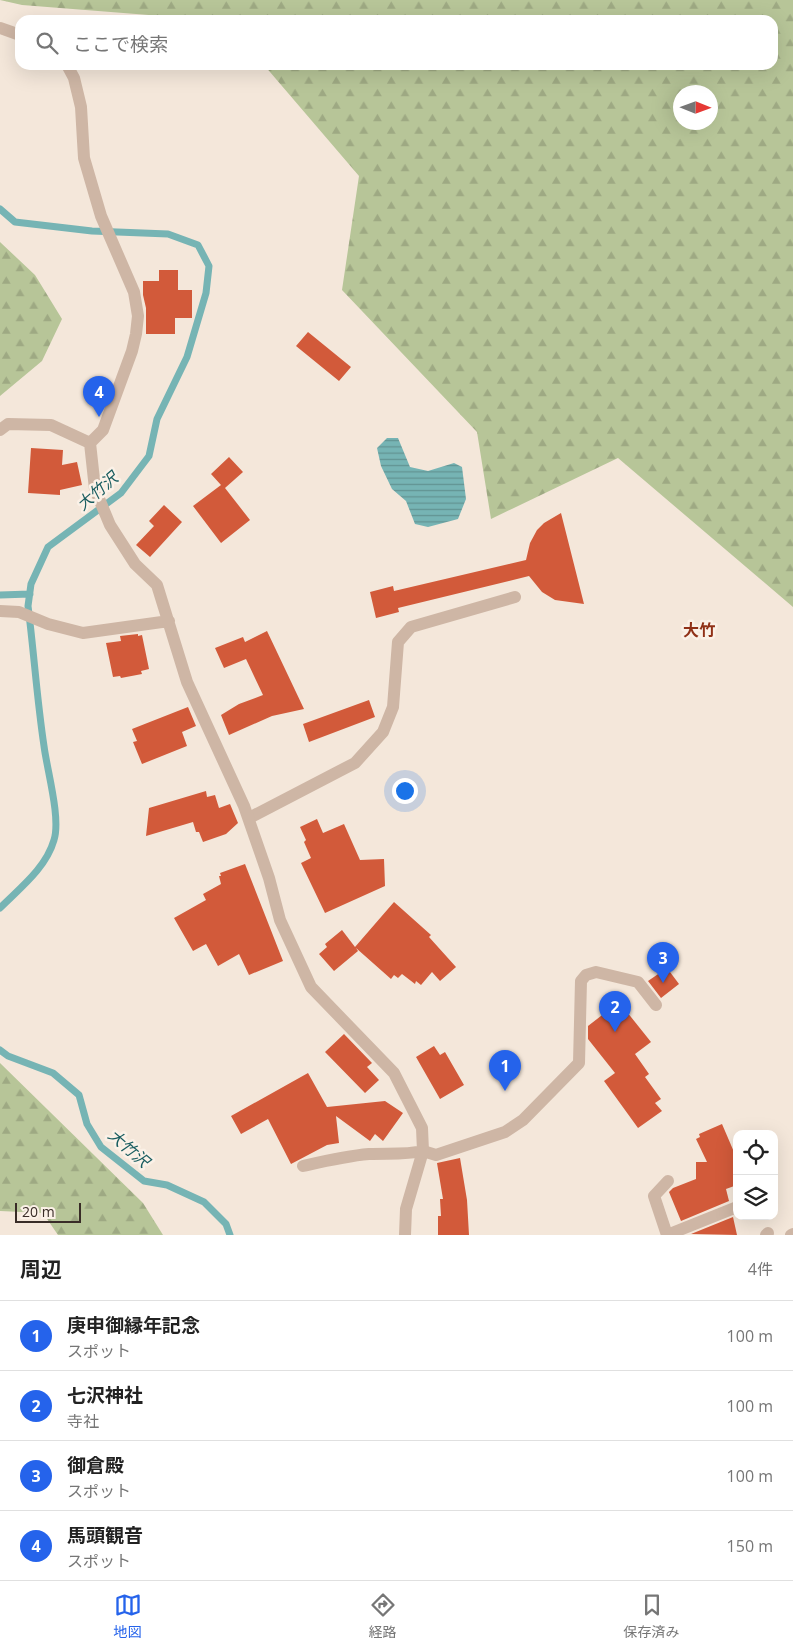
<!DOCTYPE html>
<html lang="ja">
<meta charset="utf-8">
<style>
body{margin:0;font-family:"Open Sans","Noto Sans JP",sans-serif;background:#f6f6f6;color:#222}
.controls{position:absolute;right:15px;bottom:15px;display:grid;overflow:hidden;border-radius:10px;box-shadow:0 5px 20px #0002}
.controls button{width:45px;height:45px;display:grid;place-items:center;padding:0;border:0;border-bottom:1px solid #e0e0e0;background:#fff;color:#222;font:25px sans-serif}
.compass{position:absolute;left:673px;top:85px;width:45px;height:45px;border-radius:50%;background:#fff;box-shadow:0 5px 20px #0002;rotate:91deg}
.scale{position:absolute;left:15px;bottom:12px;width:66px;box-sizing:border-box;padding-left:5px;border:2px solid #392c27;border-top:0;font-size:14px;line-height:18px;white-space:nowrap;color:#392c27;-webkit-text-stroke:4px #fbf1e7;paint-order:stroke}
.you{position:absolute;left:404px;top:790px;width:18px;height:18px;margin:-12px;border:4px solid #fff;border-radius:50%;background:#1a73e8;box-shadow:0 0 0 8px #1a73e833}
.badge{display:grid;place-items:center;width:32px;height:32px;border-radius:50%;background:#2563eb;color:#fff;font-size:16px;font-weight:700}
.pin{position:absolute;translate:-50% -41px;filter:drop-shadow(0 1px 2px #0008)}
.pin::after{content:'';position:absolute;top:26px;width:18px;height:15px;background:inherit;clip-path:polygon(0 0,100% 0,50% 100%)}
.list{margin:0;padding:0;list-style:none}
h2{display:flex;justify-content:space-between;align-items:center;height:65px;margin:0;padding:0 20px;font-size:21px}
h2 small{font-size:16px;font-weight:400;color:#767676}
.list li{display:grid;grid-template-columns:32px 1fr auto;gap:15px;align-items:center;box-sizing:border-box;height:70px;padding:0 20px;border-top:1px solid #e0e0e0}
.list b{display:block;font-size:19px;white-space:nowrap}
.list p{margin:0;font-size:16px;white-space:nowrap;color:#767676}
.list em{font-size:16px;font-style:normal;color:#767676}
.icon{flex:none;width:28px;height:28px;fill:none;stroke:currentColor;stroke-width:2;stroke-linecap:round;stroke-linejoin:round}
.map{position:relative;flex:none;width:793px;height:1235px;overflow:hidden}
.search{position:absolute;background:#fff;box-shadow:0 5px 20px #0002;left:15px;right:15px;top:15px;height:55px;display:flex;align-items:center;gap:12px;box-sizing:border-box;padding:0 18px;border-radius:15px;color:#767676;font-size:19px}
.sheet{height:345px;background:#fff}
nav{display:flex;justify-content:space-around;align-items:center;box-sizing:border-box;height:70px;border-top:1px solid #e0e0e0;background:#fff;font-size:14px;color:#767676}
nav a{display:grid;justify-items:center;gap:2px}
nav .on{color:#2563eb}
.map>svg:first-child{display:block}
.forest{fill:url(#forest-firs);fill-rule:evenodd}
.water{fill:url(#water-rules)}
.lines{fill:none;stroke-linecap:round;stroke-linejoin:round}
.stream{stroke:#76b4b4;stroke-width:7}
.building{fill:#d25a3a}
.service{stroke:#ceb6a5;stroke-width:12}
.minor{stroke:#ceb6a5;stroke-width:12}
.labels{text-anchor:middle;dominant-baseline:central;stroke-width:5;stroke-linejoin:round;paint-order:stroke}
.water-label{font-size:16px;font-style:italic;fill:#185c5f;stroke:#fbf1e7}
.neighbourhood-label{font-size:16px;font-weight:bold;fill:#903117;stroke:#fbf1e7}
</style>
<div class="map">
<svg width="793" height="1235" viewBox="0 0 793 1235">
<defs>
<pattern id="forest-firs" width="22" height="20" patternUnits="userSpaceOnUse" patternTransform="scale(1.25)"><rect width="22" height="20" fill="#b7c598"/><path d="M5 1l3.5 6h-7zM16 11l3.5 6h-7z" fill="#9ea983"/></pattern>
<pattern id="water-rules" width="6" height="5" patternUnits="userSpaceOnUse" patternTransform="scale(1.25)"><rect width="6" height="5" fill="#76b4b4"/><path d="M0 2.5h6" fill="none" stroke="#629392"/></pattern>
</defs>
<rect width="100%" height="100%" fill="#f4e7da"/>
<!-- forest -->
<path class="forest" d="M0 0H793V607L618 458 491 519 477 432 342 290 359 176 264 65H773V20H212L22 5ZM680 92H710V122H680Z
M0 242 35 275 62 319 42 361 0 396Z
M0 1063 143 1203 163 1235H58L43 1213 0 1211Z"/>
<!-- water -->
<path class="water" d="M387 438H398L410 467 428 471 454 463 462 467 466 499 458 519 428 527 415 524 406 501 392 489 381 466 377 448Z"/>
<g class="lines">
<!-- stream -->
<path class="stream" d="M0 209 15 222 92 231 168 234 198 245 209 266 206 293 187 357 157 419 149 456 121 493 48 547 31 584 28 606C34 653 37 700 44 746 47 770 61 818 54 840 46 868 20 888 0 908
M0 595 30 594
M0 1050 8 1056 53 1073 79 1095 87 1124 101 1147 144 1181 167 1185 204 1202 226 1224 230 1235"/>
</g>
<!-- building -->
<path class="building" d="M159 270H178V290H192V318H175V334H146V308L143 295V281H159Z
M308 332 351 367 339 381 296 346Z
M31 448 63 450 62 465 77 462 82 485 60 490V495L28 493Z
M229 457 243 472 225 488 250 520 221 543 193 506 221 485 211 474Z
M164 505 182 522 150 557 136 545 154 526 149 521Z
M561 513 584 604 555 600 542 592 529 576 398 608 399 612 376 618 370 592 393 586 394 591 526 560 530 543 537 530 544 523Z
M267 631 304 709 272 716 229 735 221 715 239 704 263 695 246 659 224 668 215 648 243 637 245 642Z
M138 634V636L142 635 149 669 141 671 142 674 121 678 120 676 113 677 106 643 121 641 120 636Z
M369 700 375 717 309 742 303 724Z
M188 707 196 726 182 732 187 746 142 764 133 742 137 741 132 729Z
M206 791 207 797 215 795 219 808 230 804 238 823 226 834 203 842 199 832H196L193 822 146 836 149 808Z
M317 819 323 833 344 824 360 860 384 859 385 886 325 913 301 863 311 858 304 842 306 840 300 827Z
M245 864 283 961 249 975 239 954 218 966 206 944 193 951 174 918 206 900 203 894 221 884 219 876H221L220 873Z
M394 902 431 935 429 937 456 967 440 981 432 972 421 985 416 981 415 984 402 974 398 978 394 975 391 979 356 948 358 951 334 971 319 954 327 947 325 944 342 930 355 947Z
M667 968 679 984 661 998 648 981Z
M619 1002 651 1042 635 1054 649 1074 645 1077 661 1099 655 1103 662 1111 638 1128 604 1081 615 1073 588 1039V1026Z
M344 1034 372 1063 367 1067 379 1080 365 1093 325 1052Z
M434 1046 440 1055 445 1052 464 1085 440 1099 416 1057Z
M308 1073 327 1107 385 1101 403 1113 383 1141 375 1134 370 1141 336 1116 339 1143 327 1145 291 1164 268 1119 241 1134 231 1116Z
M722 1124 737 1159V1185L726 1189 729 1201 681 1221 669 1192 673 1188 696 1179V1162H707L696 1139 700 1137 699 1134Z
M460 1158 467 1200 469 1235H438V1216H441L440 1199H443L437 1163Z
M733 1217 737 1235 691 1234Z"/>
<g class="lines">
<!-- service -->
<path class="service" d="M249 818 355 763 383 732 393 707 398 642 411 627 515 597
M423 1151 436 1155 505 1132 523 1120 579 1063 581 981 586 975 596 972 638 982 656 1005
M667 1235 737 1207"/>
<!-- minor -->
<path class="minor" d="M0 28 20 35
M67 65 74 78 81 107 84 158 101 216 134 292 138 316 136 334 132 351 103 430 90 443
M0 430 8 424 51 425 90 443
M90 443 95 489 110 525 135 564 157 585 187 682 244 806 269 878 280 920 311 987 394 1073 422 1128 423 1151 406 1209 405 1235
M0 611 19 612 48 624 83 633 169 621
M303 1166C325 1161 346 1156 369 1154 387 1153 405 1155 423 1151
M667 1235 654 1196 668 1181
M766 1235 768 1233
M791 1235 793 1234"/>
</g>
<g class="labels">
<!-- water labels -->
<g class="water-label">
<text transform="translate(97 491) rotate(-41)">大竹沢</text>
<text transform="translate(129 1148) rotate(41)">大竹沢</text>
</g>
<!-- neighbourhood labels -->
<g class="neighbourhood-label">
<text x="699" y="630">大竹</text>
</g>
</g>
</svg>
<div class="controls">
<button><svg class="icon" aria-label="locate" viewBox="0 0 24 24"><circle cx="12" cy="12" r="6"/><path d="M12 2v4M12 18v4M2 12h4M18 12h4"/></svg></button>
<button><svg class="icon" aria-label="layers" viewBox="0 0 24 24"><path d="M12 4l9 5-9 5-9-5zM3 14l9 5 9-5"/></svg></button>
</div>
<svg class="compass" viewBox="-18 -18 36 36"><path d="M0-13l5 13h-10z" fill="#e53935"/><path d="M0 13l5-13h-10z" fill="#767676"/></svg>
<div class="scale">20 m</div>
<div class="you"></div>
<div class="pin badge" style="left:505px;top:1091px">1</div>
<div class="pin badge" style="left:615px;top:1032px">2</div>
<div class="pin badge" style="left:663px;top:983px">3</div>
<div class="pin badge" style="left:99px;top:417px">4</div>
<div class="search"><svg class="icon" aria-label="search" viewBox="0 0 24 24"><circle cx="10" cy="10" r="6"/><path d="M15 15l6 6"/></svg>ここで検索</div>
</div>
<section class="sheet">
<h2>周辺<small>4件</small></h2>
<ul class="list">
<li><span class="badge">1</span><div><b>庚申御縁年記念</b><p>スポット</p></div><em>100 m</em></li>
<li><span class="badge">2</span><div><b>七沢神社</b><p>寺社</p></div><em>100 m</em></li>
<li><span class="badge">3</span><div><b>御倉殿</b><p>スポット</p></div><em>100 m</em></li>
<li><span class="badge">4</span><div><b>馬頭観音</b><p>スポット</p></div><em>150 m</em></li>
</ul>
</section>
<nav>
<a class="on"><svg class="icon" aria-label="map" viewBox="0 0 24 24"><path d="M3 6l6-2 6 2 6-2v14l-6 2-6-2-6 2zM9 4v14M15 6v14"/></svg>地図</a>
<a><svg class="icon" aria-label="directions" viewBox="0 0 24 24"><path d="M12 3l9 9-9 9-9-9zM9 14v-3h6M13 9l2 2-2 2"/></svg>経路</a>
<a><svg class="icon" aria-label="saved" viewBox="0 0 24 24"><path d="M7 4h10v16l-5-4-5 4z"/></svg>保存済み</a>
</nav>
